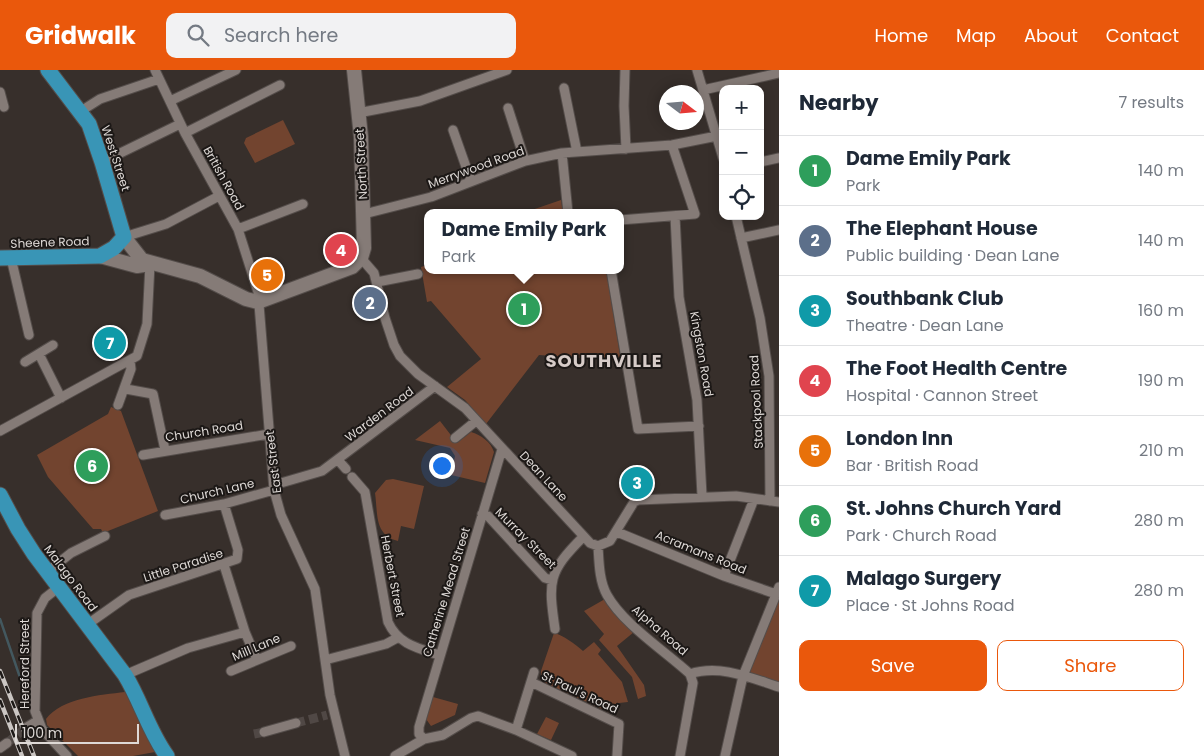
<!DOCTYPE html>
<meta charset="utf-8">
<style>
body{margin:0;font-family:Poppins,sans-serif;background:#f2f2f3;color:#1f2937}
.controls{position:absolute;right:15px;top:15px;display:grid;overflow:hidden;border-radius:10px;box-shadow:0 2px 12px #0003}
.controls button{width:45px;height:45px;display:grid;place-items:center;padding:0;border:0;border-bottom:1px solid #e0e1e3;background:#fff;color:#1f2937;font:25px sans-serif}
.compass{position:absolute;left:659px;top:15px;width:45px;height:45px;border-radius:50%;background:#fff;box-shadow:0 2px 12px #0003;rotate:106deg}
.scale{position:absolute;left:15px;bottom:12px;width:124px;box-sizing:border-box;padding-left:5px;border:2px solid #ded9d6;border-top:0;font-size:14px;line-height:18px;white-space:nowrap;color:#ded9d6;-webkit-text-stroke:4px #1c1816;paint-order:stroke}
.you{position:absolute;left:441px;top:395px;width:18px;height:18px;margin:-12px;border:4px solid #fff;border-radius:50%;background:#1a73e8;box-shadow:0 0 0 8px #1a73e833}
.badge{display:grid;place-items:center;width:32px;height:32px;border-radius:50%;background:#ea580c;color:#fff;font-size:16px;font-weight:700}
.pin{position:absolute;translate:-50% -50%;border:2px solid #fff;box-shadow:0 1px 5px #0006}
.popup{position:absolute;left:424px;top:139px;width:200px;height:65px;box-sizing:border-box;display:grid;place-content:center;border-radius:10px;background:#fff;filter:drop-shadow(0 1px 4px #0005);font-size:16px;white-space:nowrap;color:#747a83}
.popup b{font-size:19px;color:#1f2937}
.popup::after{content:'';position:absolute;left:50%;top:100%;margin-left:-10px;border:10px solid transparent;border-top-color:#fff}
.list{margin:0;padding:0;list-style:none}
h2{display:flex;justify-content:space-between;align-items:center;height:65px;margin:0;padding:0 20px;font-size:21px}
h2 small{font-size:16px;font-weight:400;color:#747a83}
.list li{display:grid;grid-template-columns:32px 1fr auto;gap:15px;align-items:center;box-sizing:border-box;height:70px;padding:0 20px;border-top:1px solid #e0e1e3}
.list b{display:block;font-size:19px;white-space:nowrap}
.list p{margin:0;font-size:16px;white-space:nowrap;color:#747a83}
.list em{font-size:16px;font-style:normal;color:#747a83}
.actions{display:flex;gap:10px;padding:15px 20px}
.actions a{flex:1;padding:11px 0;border:1px solid #ea580c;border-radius:10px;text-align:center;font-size:18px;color:#ea580c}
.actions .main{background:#ea580c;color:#fff}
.icon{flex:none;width:28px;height:28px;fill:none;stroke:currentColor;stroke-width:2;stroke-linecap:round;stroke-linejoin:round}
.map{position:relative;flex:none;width:779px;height:686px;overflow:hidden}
header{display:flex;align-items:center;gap:30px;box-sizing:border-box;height:70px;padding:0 25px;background:#ea580c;color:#fff}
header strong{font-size:24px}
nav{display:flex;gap:28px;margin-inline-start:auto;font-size:18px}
.search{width:350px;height:45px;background:#f2f2f3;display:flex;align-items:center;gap:12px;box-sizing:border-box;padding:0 18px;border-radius:10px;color:#747a83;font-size:19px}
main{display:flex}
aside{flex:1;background:#fff}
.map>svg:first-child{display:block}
.green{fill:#72442f}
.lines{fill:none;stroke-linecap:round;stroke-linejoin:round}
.stream{stroke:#43585f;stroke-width:2.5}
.street-tunnel{stroke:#504845;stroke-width:9;stroke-dasharray:9 4.5;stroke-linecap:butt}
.street-casing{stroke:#544d4a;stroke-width:11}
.secondary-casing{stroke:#544d4a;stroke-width:16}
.highway-casing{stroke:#544d4a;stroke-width:17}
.street{stroke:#857b77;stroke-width:9}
.secondary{stroke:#857b77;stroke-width:14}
.highway{stroke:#3995b6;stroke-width:15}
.rail-casing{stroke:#cbc6c3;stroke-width:4.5}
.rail{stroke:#1c1816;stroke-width:2.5;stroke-dasharray:8;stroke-linecap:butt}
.labels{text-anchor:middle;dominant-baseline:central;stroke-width:4;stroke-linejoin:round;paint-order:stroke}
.street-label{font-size:12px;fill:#ded9d6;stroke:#1c1816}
.district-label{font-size:18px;font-weight:bold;letter-spacing:1px;fill:#d7ccc8;stroke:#1c1816}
</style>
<header>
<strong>Gridwalk</strong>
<div class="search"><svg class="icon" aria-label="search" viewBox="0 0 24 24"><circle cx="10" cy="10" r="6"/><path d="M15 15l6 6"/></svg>Search here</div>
<nav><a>Home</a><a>Map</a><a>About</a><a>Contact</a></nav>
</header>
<main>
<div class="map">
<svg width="779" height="686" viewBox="0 0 779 686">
<rect width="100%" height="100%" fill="#372f2b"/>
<!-- green -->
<path class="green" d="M283 50 295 74 255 93 244 73 246 68Z
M561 130 563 143H523Z
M428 170V200H606L621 291 539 285 486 354 465 330 447 317 481 289 431 231 427 232 421 197 427 195Z
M111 337 121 341 158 441 103 463 101 459H93L48 407 37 385 108 344Z
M440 351 457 373 471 362C481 365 491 372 494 382L485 413 451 405 455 386 450 378 415 370Z
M393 409 424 416 414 459 401 456 398 471C374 465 378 444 375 423L386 410Z
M605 529 616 545 634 562 617 576 644 615 646 626 638 629 632 607 599 570 604 564 584 541Z
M779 530V615L751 603 750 601Z
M554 563C563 565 575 574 583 581L594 572 601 580 598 584 622 612 628 632 619 633 611 643 543 612 541 608V601Z
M125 622 155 682 133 686H78L47 655 46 649C62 628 100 625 125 622Z
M433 627 458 634 455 645 431 656 426 649Z
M546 647 559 653 551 670 537 664Z"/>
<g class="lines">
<!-- stream -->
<path class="stream" d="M0 549 26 625"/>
<!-- street-tunnel -->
<path class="street-tunnel" d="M296 653 327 645
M254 664 264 662
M7 673 27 657"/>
<defs>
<path id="street" d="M155 0 185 63 238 159 258 222 274 420 281 445 315 519 330 625 345 686
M625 0 624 36 626 79
M697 0 723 88
M564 18 577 82
M703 20 779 3
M0 22 4 37
M170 31 236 0
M508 38 525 91
M81 41 100 29 159 9
M358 43 420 31 507 0
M453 60 471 111
M185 63 280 15
M562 83 568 143
M102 92 180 54
M760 92 779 88
M364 144 431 127 525 91 562 83 672 75 717 66
M675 146 679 227 697 330 702 426
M736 146 760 248 769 306 770 431
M620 150 695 144 672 75
M238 159 303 134
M124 167 166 154 219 126
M741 168 779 160
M11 188 29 265
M361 188 374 203 385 248 394 275 400 286 418 304 465 338 590 473 598 476 610 471 634 432 638 430 736 426 779 432
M611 200 638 359 699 356
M377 212 418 204
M39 284 61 328
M25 292 53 275
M126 319 153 324 165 380
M118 335 131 299 130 291
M0 361 137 286 147 254 150 194
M455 368 476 351
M143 385 269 364
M338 390 346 399
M352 407 365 422 388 552C398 574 417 578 439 585
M274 415 322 401 435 316
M482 444 488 446 545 508 552 510
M165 445 224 434 274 420
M617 462 724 506 776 524
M598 476C599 491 599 511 607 525 623 554 665 581 690 604L693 613 680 686
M224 495 245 562 257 590
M47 502 71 483 105 466
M724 506 754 429
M59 517 45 528 37 543 35 641 42 659 67 686
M88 554 129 525 237 489 238 480 224 434
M555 559C548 511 548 502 583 467
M325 590 386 574 397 568
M231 601 291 576
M690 604C720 594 751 608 779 617
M125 605 188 578 245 562
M531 612 619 654 617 686
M27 657 37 651
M516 660 534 602
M264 662 296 653
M424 669 419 664V657L502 379
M0 678 7 673
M395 686 424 669 443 665 471 648 478 646 516 660 572 686
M725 686 743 606 779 517"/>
<path id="secondary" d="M124 167 142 190 200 206 246 229 258 232 352 197 361 188 364 178 361 67 354 0
M100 186 137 196 150 194"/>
<path id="highway" d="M0 188 100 186 114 178 124 167 102 92 89 54 48 0
M0 425 18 459 34 484 125 605C141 631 149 662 167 686"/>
</defs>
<!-- street casing -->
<use href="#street" class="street-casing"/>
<!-- secondary casing -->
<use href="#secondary" class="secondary-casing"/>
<!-- highway casing -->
<use href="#highway" class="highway-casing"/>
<!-- street -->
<use href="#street" class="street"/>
<!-- secondary -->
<use href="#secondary" class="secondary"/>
<!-- highway -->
<use href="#highway" class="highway"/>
<defs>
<path id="rail" d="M0 601 34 686
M0 630 22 686"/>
</defs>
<!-- rail casing -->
<use href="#rail" class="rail-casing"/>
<!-- rail -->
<use href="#rail" class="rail"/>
</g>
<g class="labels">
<!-- street labels -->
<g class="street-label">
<text transform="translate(116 88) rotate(72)">West Street</text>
<text transform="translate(361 94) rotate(-93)">North Street</text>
<text transform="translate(476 97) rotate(-20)">Merrywood Road</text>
<text transform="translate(224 108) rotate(61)">British Road</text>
<text transform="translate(50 172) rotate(-2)">Sheene Road</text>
<text transform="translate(702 284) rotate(80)">Kingston Road</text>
<text transform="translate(756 332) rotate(-93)">Stackpool Road</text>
<text transform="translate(379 344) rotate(-37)">Warden Road</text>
<text transform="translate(204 361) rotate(-9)">Church Road</text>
<text transform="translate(273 392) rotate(-97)">East Street</text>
<text transform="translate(544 406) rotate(47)">Dean Lane</text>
<text transform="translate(217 421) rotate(-13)">Church Lane</text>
<text transform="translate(526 468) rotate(45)">Murray Street</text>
<text transform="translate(701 482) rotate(22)">Acramans Road</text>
<text transform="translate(183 495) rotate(-18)">Little Paradise</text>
<text transform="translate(393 506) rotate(79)">Herbert Street</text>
<text transform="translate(71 508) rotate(53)">Malago Road</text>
<text transform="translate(446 522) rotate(-73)">Catherine Mead Street</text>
<text transform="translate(660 560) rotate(41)">Alpha Road</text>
<text transform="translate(256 577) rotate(-23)">Mill Lane</text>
<text transform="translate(24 594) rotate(-90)">Hereford Street</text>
<text transform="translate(580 622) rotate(25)">St Paul's Road</text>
</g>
<!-- district labels -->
<g class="district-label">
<text x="604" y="290">SOUTHVILLE</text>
</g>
</g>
</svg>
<div class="controls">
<button>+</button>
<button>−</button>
<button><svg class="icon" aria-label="locate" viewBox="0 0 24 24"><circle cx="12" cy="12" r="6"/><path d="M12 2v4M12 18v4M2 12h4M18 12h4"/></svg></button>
</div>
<svg class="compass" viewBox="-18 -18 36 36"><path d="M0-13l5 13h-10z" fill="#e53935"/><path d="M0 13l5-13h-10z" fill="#747a83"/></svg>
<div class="scale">100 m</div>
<div class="you"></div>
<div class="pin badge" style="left:524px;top:239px;background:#2e9e5b">1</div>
<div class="popup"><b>Dame Emily Park</b>Park</div>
<div class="pin badge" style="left:370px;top:233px;background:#5c6f8a">2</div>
<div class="pin badge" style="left:637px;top:413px;background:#0f9aa8">3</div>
<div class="pin badge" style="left:341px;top:180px;background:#e0444e">4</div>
<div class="pin badge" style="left:267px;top:205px;background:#e8710a">5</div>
<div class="pin badge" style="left:92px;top:396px;background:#2e9e5b">6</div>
<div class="pin badge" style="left:110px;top:273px;background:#0f9aa8">7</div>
</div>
<aside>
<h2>Nearby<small>7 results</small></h2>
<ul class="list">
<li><span class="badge" style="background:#2e9e5b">1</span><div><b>Dame Emily Park</b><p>Park</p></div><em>140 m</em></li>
<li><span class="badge" style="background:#5c6f8a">2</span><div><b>The Elephant House</b><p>Public building · Dean Lane</p></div><em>140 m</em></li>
<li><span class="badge" style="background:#0f9aa8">3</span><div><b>Southbank Club</b><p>Theatre · Dean Lane</p></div><em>160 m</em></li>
<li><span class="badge" style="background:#e0444e">4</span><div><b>The Foot Health Centre</b><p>Hospital · Cannon Street</p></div><em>190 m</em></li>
<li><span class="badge" style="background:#e8710a">5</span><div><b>London Inn</b><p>Bar · British Road</p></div><em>210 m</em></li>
<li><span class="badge" style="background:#2e9e5b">6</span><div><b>St. Johns Church Yard</b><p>Park · Church Road</p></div><em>280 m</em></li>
<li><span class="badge" style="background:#0f9aa8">7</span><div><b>Malago Surgery</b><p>Place · St Johns Road</p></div><em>280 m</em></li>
</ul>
<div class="actions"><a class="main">Save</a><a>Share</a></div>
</aside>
</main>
